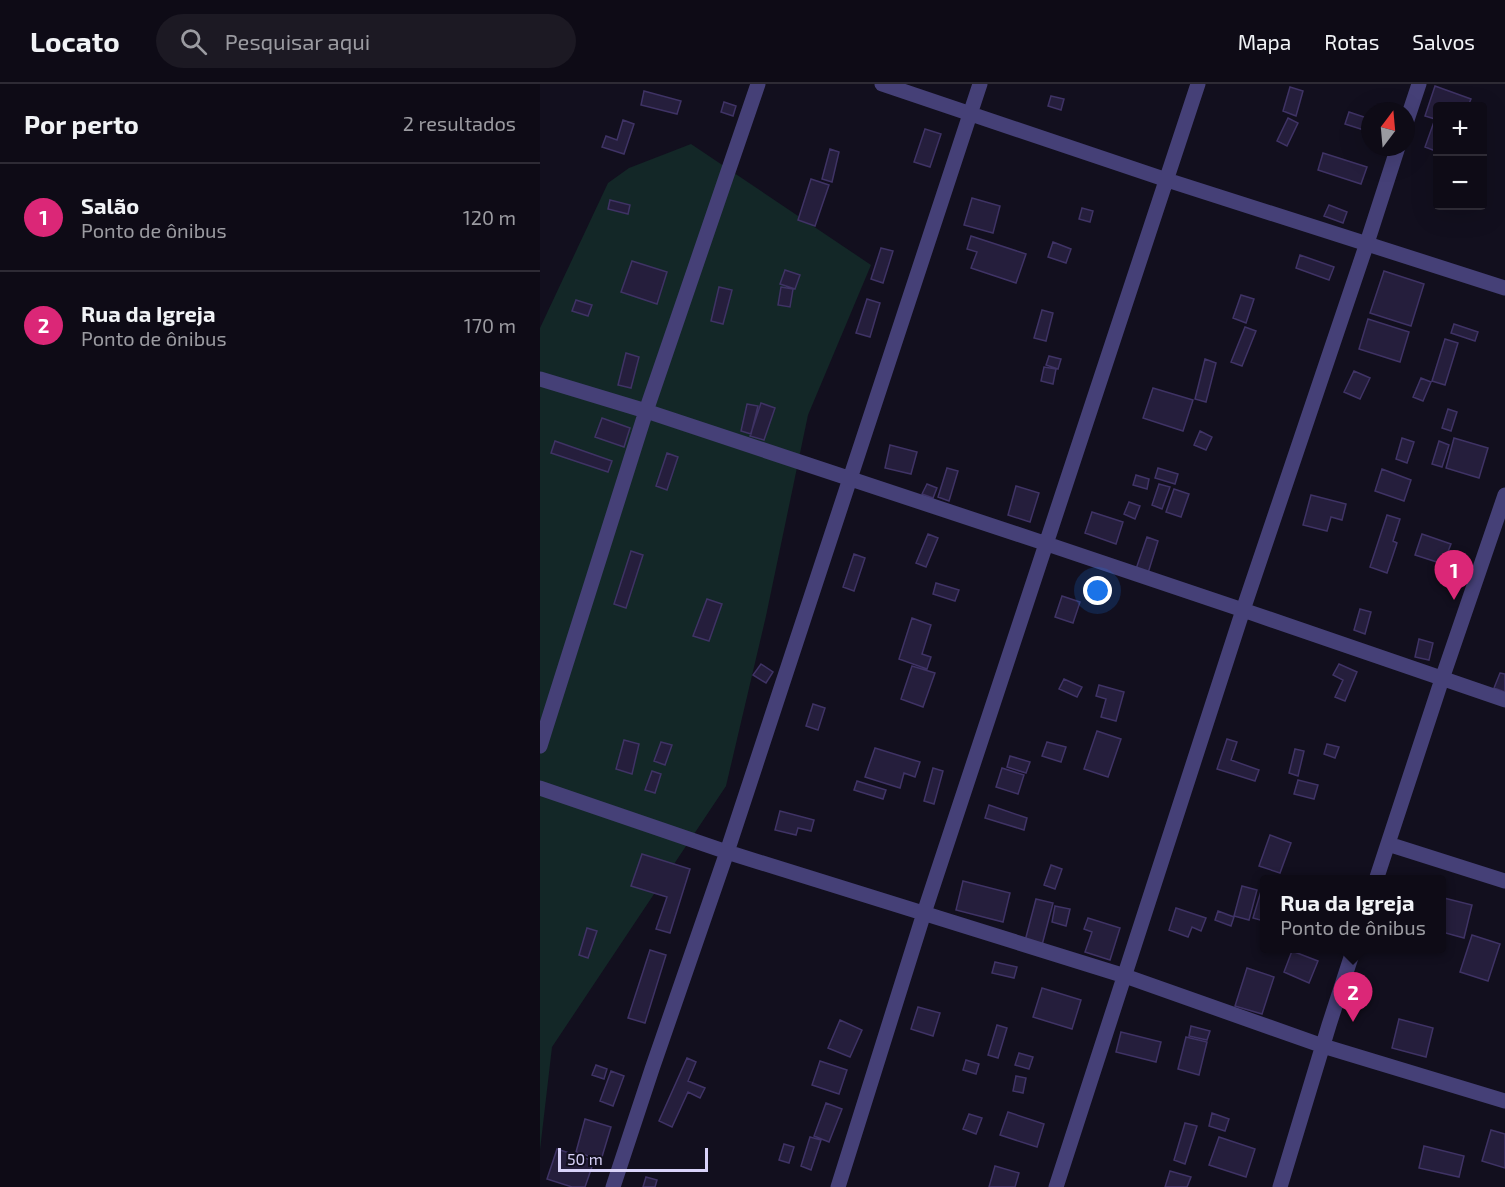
<!DOCTYPE html>
<html lang="pt">
<meta charset="utf-8">
<style>
body{margin:0;font-family:"Exo 2",sans-serif;background:#1c1923;color:#f1f3f6}
.controls{position:absolute;right:18px;top:18px;display:grid;overflow:hidden;border-radius:6px;box-shadow:0 6px 24px #0002}
.controls button{width:54px;height:54px;display:grid;place-items:center;padding:0;border:0;border-bottom:2px solid #2e2b35;background:#0e0b16;color:#f1f3f6;font:30px sans-serif}
.compass{position:absolute;left:821px;top:18px;width:54px;height:54px;border-radius:50%;background:#0e0b16;box-shadow:0 6px 24px #0002;rotate:16deg}
.scale{position:absolute;left:18px;bottom:15px;width:150px;box-sizing:border-box;padding-left:6px;border:3px solid #d8d2f9;border-top:0;font-size:16px;line-height:21px;white-space:nowrap;color:#d8d2f9;-webkit-text-stroke:4px #120f1e;paint-order:stroke}
.you{position:absolute;left:558px;top:507px;width:21px;height:21px;margin:-15px;border:4px solid #fff;border-radius:50%;background:#1a73e8;box-shadow:0 0 0 9px #1a73e833}
.badge{display:grid;place-items:center;width:39px;height:39px;border-radius:50%;background:#db2777;color:#fff;font-size:20px;font-weight:700}
.pin{position:absolute;translate:-50% -50px;filter:drop-shadow(0 2px 3px #0008)}
.pin::after{content:'';position:absolute;top:32px;width:21px;height:18px;background:inherit;clip-path:polygon(0 0,100% 0,50% 100%)}
.popup{position:absolute;left:720px;top:791px;width:186px;height:78px;box-sizing:border-box;display:grid;place-content:center;border-radius:6px;background:#0e0b16;filter:drop-shadow(0 2px 4px #0005);font-size:20px;white-space:nowrap;color:#9b9ba1}
.popup b{font-size:22px;color:#f1f3f6}
.popup::after{content:'';position:absolute;left:50%;top:100%;margin-left:-12px;border:12px solid transparent;border-top-color:#0e0b16}
.list{margin:0;padding:0;list-style:none}
h2{display:flex;justify-content:space-between;align-items:center;height:78px;margin:0;padding:0 24px;font-size:26px}
h2 small{font-size:20px;font-weight:400;color:#9b9ba1}
.list li{display:grid;grid-template-columns:39px 1fr auto;gap:18px;align-items:center;box-sizing:border-box;height:108px;padding:0 24px;border-top:2px solid #2e2b35}
.list b{display:block;font-size:22px;white-space:nowrap}
.list p{margin:0;font-size:20px;white-space:nowrap;color:#9b9ba1}
.list em{font-size:20px;font-style:normal;color:#9b9ba1}
.icon{flex:none;width:33px;height:33px;fill:none;stroke:currentColor;stroke-width:2;stroke-linecap:round;stroke-linejoin:round}
.map{position:relative;flex:none;width:965px;height:1103px;overflow:hidden}
header{display:flex;align-items:center;gap:36px;box-sizing:border-box;height:84px;padding:0 30px;background:#0e0b16;border-bottom:2px solid #2e2b35}
header strong{font-size:28px}
nav{display:flex;gap:33px;margin-inline-start:auto;font-size:21px}
.search{width:420px;height:54px;background:#1c1923;display:flex;align-items:center;gap:15px;box-sizing:border-box;padding:0 21px;border-radius:33px;color:#9b9ba1;font-size:22px}
main{display:flex}
aside{flex:1;background:#0e0b16}
.map>svg:first-child{display:block}
.green{fill:#132727}
.building{fill:#251e3c;stroke:#3f3365;stroke-width:1.5}
.lines{fill:none;stroke-linecap:round;stroke-linejoin:round}
.minor{stroke:#454077;stroke-width:15}
</style>
<header>
<strong>Locato</strong>
<div class="search"><svg class="icon" aria-label="search" viewBox="0 0 24 24"><circle cx="10" cy="10" r="6"/><path d="M15 15l6 6"/></svg>Pesquisar aqui</div>
<nav><a>Mapa</a><a>Rotas</a><a>Salvos</a></nav>
</header>
<main>
<aside>
<h2>Por perto<small>2 resultados</small></h2>
<ul class="list">
<li><span class="badge">1</span><div><b>Salão</b><p>Ponto de ônibus</p></div><em>120 m</em></li>
<li><span class="badge">2</span><div><b>Rua da Igreja</b><p>Ponto de ônibus</p></div><em>170 m</em></li>
</ul>
</aside>
<div class="map">
<svg width="965" height="1103" viewBox="0 0 965 1103">
<rect width="100%" height="100%" fill="#120f1e"/>
<!-- green -->
<path class="green" d="M151 60 331 181 268 331 226 532 186 702 12 963 0 1066V244L68 99 89 84Z"/>
<!-- building -->
<path class="building" d="M895 2 931 15 928 22H898V68L885 63 895 35 885 32Z
M750 3 763 7 756 32 743 27Z
M104 7 141 17 137 30 101 21Z
M511 12 524 15 521 26 508 22Z
M184 18 196 22 193 32 181 28Z
M809 28 830 35V48L805 40Z
M748 34 758 39 747 62 737 57Z
M83 36 94 40 84 70 62 63 66 52 77 56Z
M385 45 401 50 390 83 374 78Z
M290 65 299 68 292 98 282 95Z
M783 69 827 83 821 100 778 86Z
M271 95 289 101 275 142 258 136Z
M432 114 460 122 453 149 424 141Z
M70 116 90 121 88 130 68 125Z
M789 121 807 128 803 139 784 132Z
M542 124 553 127 550 138 539 135Z
M431 152 486 170 476 199 431 184 437 168 427 165Z
M513 158 531 165 526 179 508 173Z
M341 164 353 167 343 199 331 195Z
M760 171 794 183 789 196 756 184Z
M92 177 127 188 117 220 81 208Z
M245 186 260 191 255 205 240 200Z
M844 187 884 200 871 242 830 229Z
M179 203 192 206 183 240 171 237Z
M241 203 253 205 250 223 238 221Z
M701 211 714 215 706 239 693 234Z
M327 215 340 219 330 253 316 249Z
M36 216 52 221 48 232 32 227Z
M502 226 513 229 506 257 494 254Z
M828 235 869 248 860 278 819 265Z
M914 240 938 248 935 257 911 249Z
M705 243 716 247 702 282 691 278Z
M905 255 918 259 905 301 892 297Z
M86 269 99 273 91 304 78 301Z
M509 272 521 275 518 285 506 281Z
M665 275 676 279 666 318 655 315Z
M504 283 516 285 513 300 501 297Z
M814 287 830 294 820 315 804 308Z
M881 294 891 298 883 317 873 313Z
M613 304 653 316 643 347 603 334Z
M221 319 235 324 224 356 210 352Z
M207 320 218 322 211 350 201 347Z
M908 325 917 328 911 347 902 344Z
M62 334 90 344 84 363 55 353Z
M660 347 672 353 666 366 654 361Z
M862 354 874 358 867 379 856 375Z
M914 354 948 364 939 394 906 384Z
M15 357 72 377 68 388 11 369Z
M899 357 909 361 902 383 892 380Z
M350 361 377 368 371 390 345 384Z
M127 369 138 373 127 406 116 402Z
M407 384 418 387 409 417 398 413Z
M618 384 638 390 635 400 615 394Z
M842 385 871 396 864 417 835 407Z
M596 391 609 395 607 405 593 401Z
M387 400 397 404 393 414 382 410Z
M619 400 630 403 622 425 612 421Z
M476 402 499 409 490 438 468 431Z
M634 405 649 410 641 433 626 428Z
M771 411 806 420 802 436 791 433 787 447 763 441Z
M589 418 600 422 595 435 584 430Z
M552 428 583 438 576 460 545 449Z
M847 431 860 435 853 457 857 459 847 489 830 483Z
M388 450 398 454 386 483 376 479Z
M882 450 911 460 903 480 875 471Z
M607 453 618 457 608 489 596 485Z
M91 467 103 471 86 524 74 520Z
M314 470 325 474 314 507 303 503Z
M396 499 419 506 415 517 393 510Z
M522 512 540 518 533 539 515 533Z
M167 515 182 520 169 557 153 552Z
M820 525 831 528 825 550 814 546Z
M372 534 391 541 382 570 391 573 387 585 359 575Z
M879 555 893 559 889 576 875 573Z
M221 580 233 588 226 599 213 591Z
M799 580 817 588 805 617 795 613 803 596 793 591Z
M372 582 395 589 383 623 361 615Z
M960 589 965 590V608L954 604Z
M524 595 542 603 537 613 519 605Z
M559 601 584 608 576 637 561 633 566 615 556 612Z
M273 620 285 624 278 646 266 642Z
M557 647 581 655 568 693 544 685Z
M687 655 697 658 691 676 719 686 715 697 677 685Z
M84 656 99 660 92 690 76 685Z
M121 658 132 661 125 681 114 677Z
M507 658 526 663 521 678 502 672Z
M787 660 799 663 795 674 784 670Z
M335 664 380 678 375 693 364 689 360 704 325 693Z
M755 665 764 667 758 692 749 689Z
M470 672 490 678 486 689 467 683Z
M393 684 403 687 394 720 384 717Z
M462 684 484 691 478 710 456 703Z
M112 687 121 690 115 709 105 706Z
M758 696 778 701 774 715 754 710Z
M317 697 346 706 343 715 314 706Z
M449 721 487 734 484 746 445 734Z
M240 727 274 736 271 747 258 744 256 751 235 746Z
M730 751 751 759 740 789 719 782Z
M102 770 150 785 130 849 116 845 127 813 91 802Z
M511 781 522 785 515 805 504 801Z
M423 797 470 809 463 838 416 826Z
M702 802 717 806 709 836 694 832Z
M721 807H724V837L713 834Z
M904 814 932 821 924 854 902 848V823Z
M496 815 513 819 502 861 485 857Z
M515 822 530 825 526 842 512 838Z
M636 824 666 834 661 847 652 843 648 853 629 846Z
M678 827 694 833 691 842 675 836Z
M548 834 580 844 570 876 545 868 552 848 544 845Z
M47 844 57 847 48 874 39 871Z
M932 851 960 860 948 897 920 888Z
M110 866 126 871 105 939 88 934Z
M752 867 778 877 769 899 744 888Z
M455 878 477 883 474 894 452 889Z
M707 884 734 893 722 930 695 922Z
M502 904 541 916 532 945 493 933Z
M378 923 400 929 393 952 371 945Z
M859 935 893 944 886 973 852 964Z
M300 936 322 946 310 973 288 964Z
M457 941 467 944 458 974 448 971Z
M651 942 670 947 667 956 649 952Z
M581 948 621 958 616 978 576 968Z
M646 953 667 958 659 991 638 985Z
M479 969 493 973 489 985 475 981Z
M147 974 156 978 148 997 165 1004 160 1014 148 1008 132 1043 119 1037Z
M426 976 439 980 436 990 423 986Z
M280 977 307 986 299 1010 272 1001Z
M56 981 67 985 64 995 52 991Z
M71 987 84 992 73 1022 60 1017Z
M476 992 486 994 483 1009 473 1007Z
M286 1019 302 1025 289 1058 274 1052Z
M468 1028 504 1040 497 1063 460 1051Z
M672 1029 689 1035 685 1047 669 1042Z
M429 1030 442 1034 436 1050 423 1045Z
M45 1035 71 1043 61 1076 36 1068Z
M645 1039 657 1042 645 1080 634 1076Z
M951 1046 965 1050V1084L942 1077Z
M270 1053 281 1056 271 1086 261 1082Z
M679 1053 715 1065 706 1093 669 1081Z
M244 1060 254 1063 249 1079 239 1076Z
M884 1062 924 1072 919 1093 879 1084Z
M17 1065 54 1077 45 1103H32L7 1095Z
M455 1082 479 1089 475 1103H449Z
M630 1087 651 1093 647 1103H625Z
M106 1093 117 1096 115 1103H103Z"/>
<g class="lines">
<!-- minor -->
<path class="minor" d="M342 0 627 96 965 204
M866 39 879 0
M0 295 106 327 507 460 703 526 965 616
M0 662 106 327 218 0
M0 704 187 768 585 892 783 962 965 1017
M848 760 965 797
M836 796 902 595 965 411
M73 1103 112 985 187 768 440 0
M298 1103 384 829 658 0
M516 1103 703 526 827 159 858 63
M740 1103 789 941 814 864"/>
</g>
</svg>
<div class="controls">
<button>+</button>
<button>−</button>
</div>
<svg class="compass" viewBox="-18 -18 36 36"><path d="M0-13l5 13h-10z" fill="#e53935"/><path d="M0 13l5-13h-10z" fill="#9b9ba1"/></svg>
<div class="scale">50 m</div>
<div class="you"></div>
<div class="pin badge" style="left:914px;top:516px">1</div>
<div class="pin badge" style="left:813px;top:938px">2</div>
<div class="popup"><b>Rua da Igreja</b>Ponto de ônibus</div>
</div>
</main>
